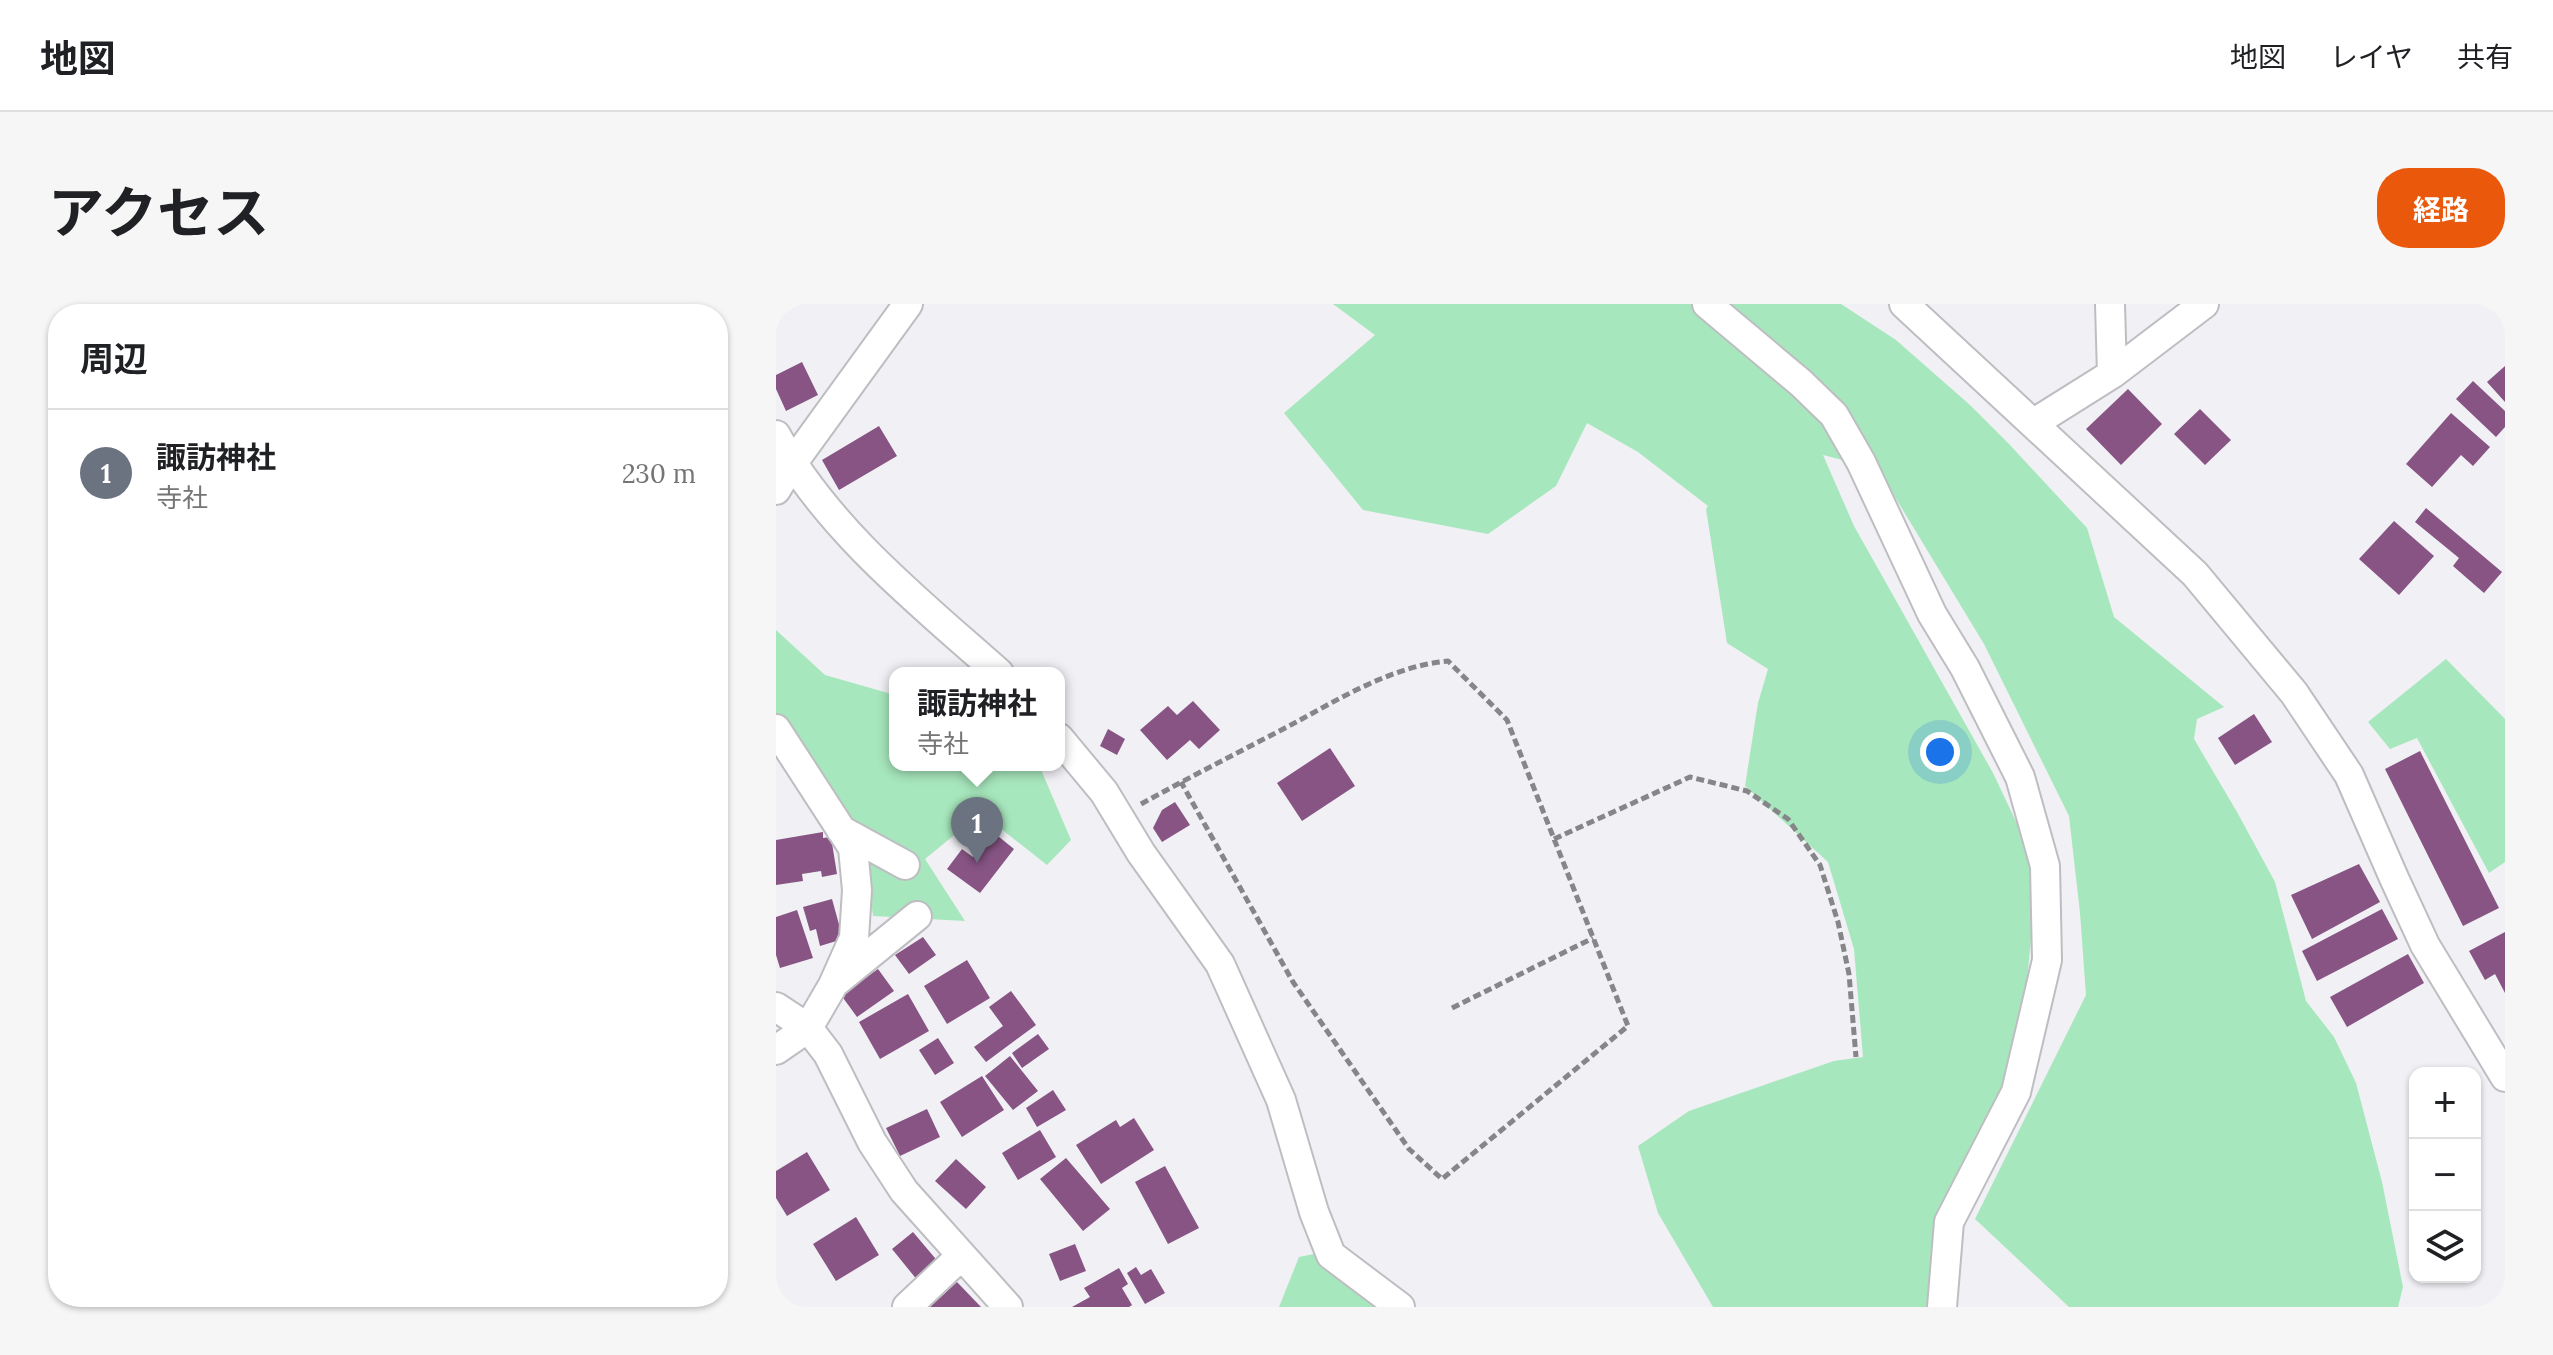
<!DOCTYPE html>
<html lang="ja">
<meta charset="utf-8">
<style>
body{margin:0;font-family:Lora,"Noto Sans JP",serif;background:#f6f6f6;color:#202124}
.controls{position:absolute;right:24px;bottom:24px;display:grid;overflow:hidden;border-radius:16px;box-shadow:0 2px 6px #0004}
.controls button{width:72px;height:72px;display:grid;place-items:center;padding:0;border:0;border-bottom:2px solid #e0e0e0;background:#fff;color:#202124;font:40px sans-serif}
.you{position:absolute;left:1164px;top:448px;width:28px;height:28px;margin:-20px;border:6px solid #fff;border-radius:50%;background:#1a73e8;box-shadow:0 0 0 12px #1a73e833}
.badge{display:grid;place-items:center;width:52px;height:52px;border-radius:50%;background:#ea580c;color:#fff;font-size:26px;font-weight:700}
.pin{position:absolute;translate:-50% -66px;filter:drop-shadow(0 2px 4px #0008)}
.pin::after{content:'';position:absolute;top:42px;width:28px;height:24px;background:inherit;clip-path:polygon(0 0,100% 0,50% 100%)}
.popup{position:absolute;left:113px;top:363px;width:176px;height:104px;box-sizing:border-box;display:grid;place-content:center;border-radius:16px;background:#fff;filter:drop-shadow(0 2px 6px #0005);font-size:26px;white-space:nowrap;color:#757577}
.popup b{font-size:30px;color:#202124}
.popup::after{content:'';position:absolute;left:50%;top:100%;margin-left:-16px;border:16px solid transparent;border-top-color:#fff}
.list{margin:0;padding:0;list-style:none}
h2{display:flex;justify-content:space-between;align-items:center;height:104px;margin:0;padding:0 32px;font-size:34px}
h2 small{font-size:26px;font-weight:400;color:#757577}
.list li{display:grid;grid-template-columns:52px 1fr auto;gap:24px;align-items:center;box-sizing:border-box;height:128px;padding:0 32px;border-top:2px solid #e0e0e0}
.list b{display:block;font-size:30px;white-space:nowrap}
.list p{margin:0;font-size:26px;white-space:nowrap;color:#757577}
.list em{font-size:26px;font-style:normal;color:#757577}
.icon{flex:none;width:44px;height:44px;fill:none;stroke:currentColor;stroke-width:2;stroke-linecap:round;stroke-linejoin:round}
.map{position:relative;flex:none;width:1729px;height:1003px;overflow:hidden;border-radius:32px}
header{display:flex;align-items:center;gap:48px;box-sizing:border-box;height:112px;padding:0 40px;background:#fff;border-bottom:2px solid #e0e0e0}
header strong{font-size:38px}
nav{display:flex;gap:44px;margin-inline-start:auto;font-size:28px}
.intro{display:flex;align-items:center;justify-content:space-between;box-sizing:border-box;height:192px;padding:0 48px}
h1{margin:0;font-size:56px}
.button{padding:20px 36px;border-radius:32px;background:#ea580c;color:#fff;font-size:28px;font-weight:700}
main{display:flex;gap:48px;padding:0 48px}
aside{flex:1;background:#fff;border-radius:32px;box-shadow:0 2px 6px #0004}
.map>svg:first-child{display:block}
.green{fill:#a7e7bd}
.building{fill:#875484}
.lines{fill:none;stroke-linecap:round;stroke-linejoin:round}
.minor-casing{stroke:#bebec2;stroke-width:32}
.path{stroke:#868689;stroke-width:5;stroke-dasharray:8 4;stroke-linecap:butt}
.minor{stroke:#fff;stroke-width:28}
</style>
<header>
<strong>地図</strong>
<nav><a>地図</a><a>レイヤ</a><a>共有</a></nav>
</header>
<div class="intro"><h1>アクセス</h1><a class="button">経路</a></div>
<main>
<aside>
<h2>周辺<small></small></h2>
<ul class="list">
<li><span class="badge" style="background:#6b7280">1</span><div><b>諏訪神社</b><p>寺社</p></div><em>230 m</em></li>
</ul>
</aside>
<div class="map">
<svg width="1729" height="1003" viewBox="0 0 1729 1003">
<rect width="100%" height="100%" fill="#f0f0f5"/>
<!-- green -->
<path class="green" d="M557 0H1065L1120 36 1194 101 1233 140 1311 224 1338 313 1448 403 1421 415 1418 435 1461 508 1499 578 1530 697 1558 733 1580 779 1606 878 1627 983 1622 1003H1293L1199 915 1310 691 1304 609 1293 512 1208 340 1102 165 1047 151 1078 222 1217 469 1262 564 1240 788 1173 918 1165 1003H937L882 909 862 842 913 807 1058 757 1087 753 1078 645 1052 558 969 482 982 399 992 365 951 339 930 205 932 202 862 148 811 119 780 182 712 230 587 206 508 109 599 31Z
M0 326 49 371 119 391V461H263L295 536 271 561 205 509 149 555 189 617 97 612 90 557 0 425Z
M1670 355 1729 415V558L1713 569 1641 434 1614 445 1592 418Z
M548 948 633 1003H503L523 953Z"/>
<!-- building -->
<path class="building" d="M26 58 42 91 10 107 0 85V71Z
M1729 62V98L1711 78Z
M1697 77 1729 107V123L1720 133 1680 95Z
M1352 85 1386 120 1345 161 1310 125Z
M1424 105 1455 136 1429 161 1398 130Z
M1675 109 1714 143 1697 162 1685 151 1656 183 1630 160Z
M103 122 121 152 63 186 46 156Z
M1650 204 1726 268 1708 289 1677 262 1683 254 1639 218Z
M1618 217 1658 252 1623 291 1583 255Z
M417 397 444 426 423 445 414 436 391 456 364 426 392 402 401 411Z
M1478 410 1496 438 1459 461 1442 434Z
M332 425 349 435 341 451 324 442Z
M554 444 579 482 526 517 501 479Z
M1644 447 1723 604 1687 622 1609 465Z
M399 498 414 521 386 538 377 524 386 506Z
M47 528V534L55 533 61 570 46 573 45 567 26 570 27 577 0 581V536Z
M217 528 238 545 204 589 171 565 186 545 197 553Z
M1583 560 1604 598 1536 635 1515 591Z
M56 595 67 635 44 642 40 625 34 627 27 603Z
M1606 605 1622 635 1541 677 1526 647Z
M21 606 37 654 4 664 0 651V613Z
M1729 628V689L1719 670 1709 676 1693 647Z
M147 633 160 651 133 670 119 651Z
M1632 650 1648 679 1571 723 1554 693Z
M191 656 214 694 171 720 148 682Z
M102 665 118 687 81 713 65 691Z
M235 687 260 721 210 758 198 743 227 722 213 703Z
M132 690 153 727 104 755 83 718Z
M262 730 273 745 246 764 236 749Z
M162 734 178 759 159 771 143 746Z
M234 752 262 787 237 806 209 772Z
M206 772 228 806 186 833 164 798Z
M277 786 290 806 261 823 250 804Z
M151 805 164 833 124 852 110 824Z
M358 814 378 846 325 880 300 841 340 816 344 823Z
M264 826 280 853 242 876 226 849Z
M31 848 54 886 11 912 0 894V867Z
M290 854 334 905 307 927 264 875Z
M180 855 210 883 190 905 159 877Z
M389 862 423 924 392 940 359 878Z
M80 913 103 951 60 977 37 940Z
M137 928 164 960 142 977 116 945Z
M299 940 310 967 284 977 273 950Z
M360 963 365 971 375 965 389 989 369 1000 351 969Z
M343 964 352 980 346 984 356 1001 353 1003H296L314 993 308 984Z
M181 978 205 1003H154Z"/>
<g class="lines">
<defs>
<path id="minor" d="M931 0 1025 79 1058 111 1085 158 1156 310 1189 364 1244 473 1269 562 1271 656 1240 788 1173 918 1166 1003
M1128 0 1419 270 1518 389 1573 471 1618 574 1649 641 1729 773
M1334 0 1336 70
M1258 119 1336 70 1428 0
M0 131C51 225 144 299 223 369
M0 186 16 160 132 0
M0 425 77 544 81 586 78 634 57 681 32 724 0 746
M283 434 328 488 365 549 444 660 505 796 538 908 555 951 624 1003
M65 526 129 561
M61 677 141 612
M0 703 32 724 52 750 96 838 128 887 232 1003
M131 1003 185 952"/>
</defs>
<!-- minor casing -->
<use href="#minor" class="minor-casing"/>
<!-- path -->
<path class="path" d="M365 500C414 473 463 448 513 422 563 395 616 362 672 357L731 416 852 722 666 875 633 845 517 678 405 478
M778 535 914 473 971 487 1012 515 1044 561 1062 618 1073 670 1080 753
M676 704 817 634"/>
<!-- minor -->
<use href="#minor" class="minor"/>
</g>
</svg>
<div class="controls">
<button>+</button>
<button>−</button>
<button><svg class="icon" aria-label="layers" viewBox="0 0 24 24"><path d="M12 4l9 5-9 5-9-5zM3 14l9 5 9-5"/></svg></button>
</div>
<div class="you"></div>
<div class="pin badge" style="left:201px;top:559px;background:#6b7280">1</div>
<div class="popup"><b>諏訪神社</b>寺社</div>
</div>
</main>
